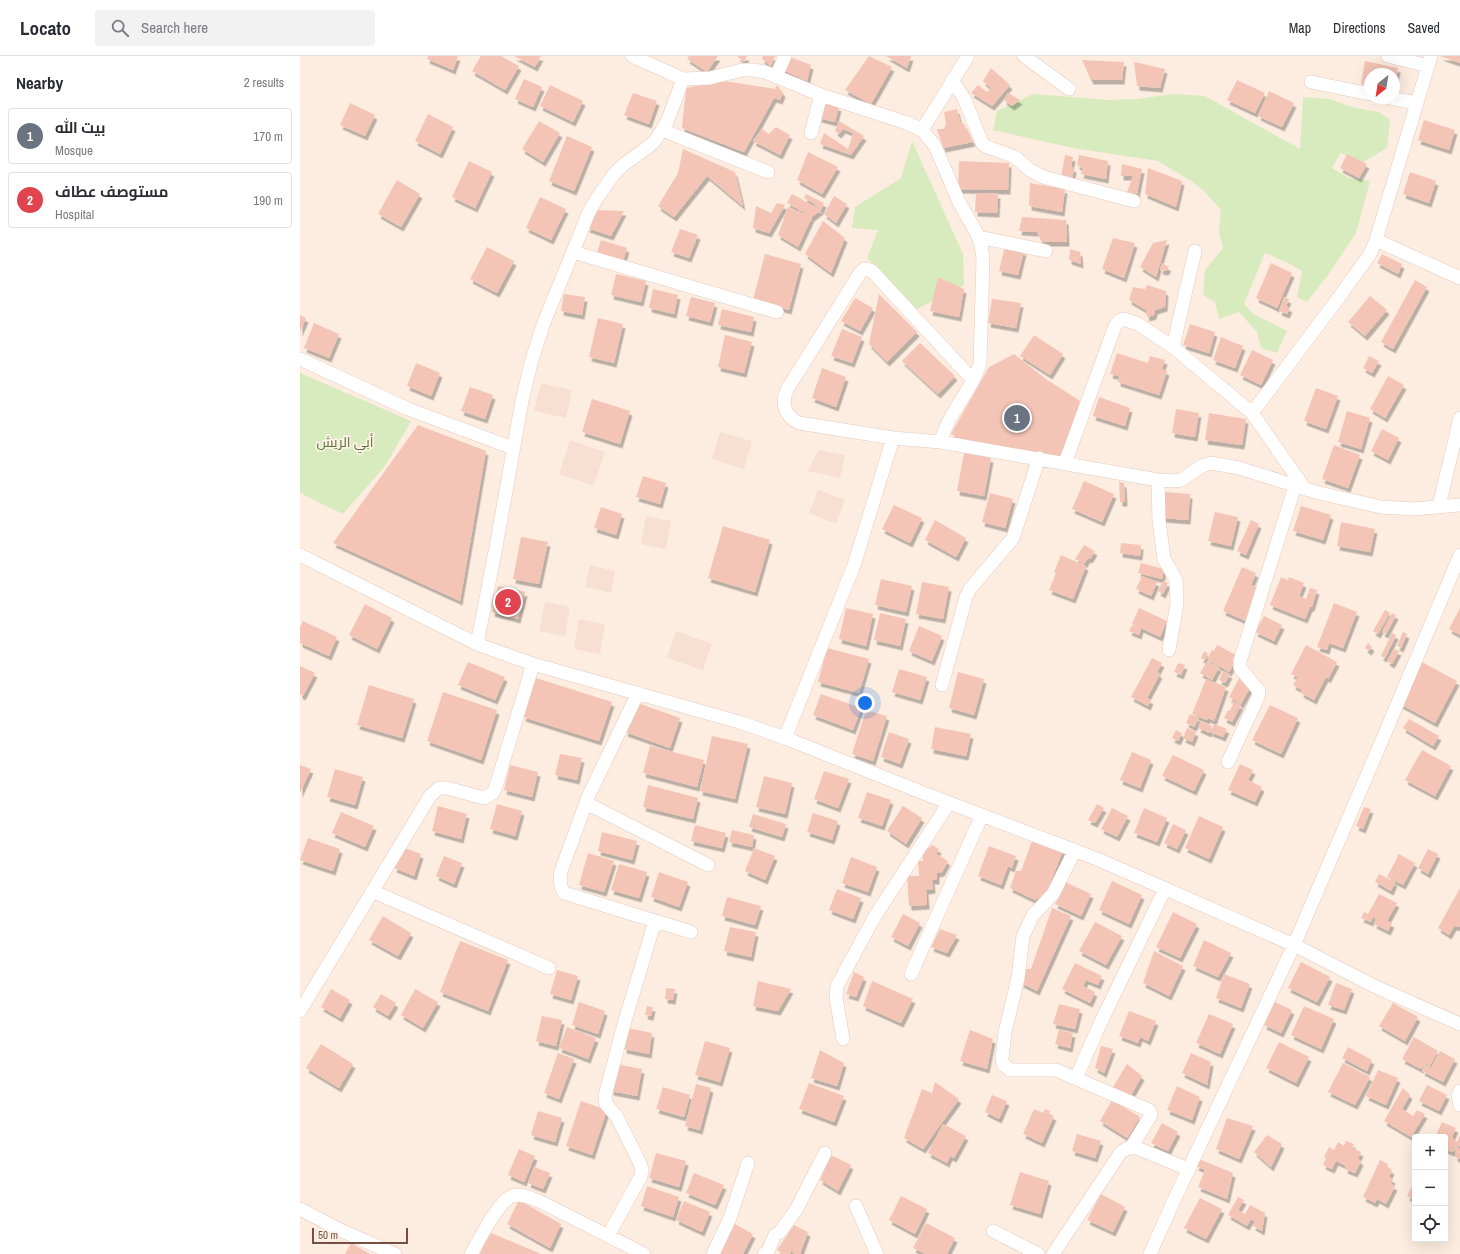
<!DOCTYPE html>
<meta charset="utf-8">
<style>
body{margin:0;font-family:"Archivo Narrow",Cairo,sans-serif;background:#f2f2f3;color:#2b2b33}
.controls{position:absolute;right:12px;bottom:12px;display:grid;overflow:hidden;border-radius:4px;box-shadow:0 4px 16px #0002}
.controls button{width:36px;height:36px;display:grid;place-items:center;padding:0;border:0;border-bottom:1px solid #e1e1e2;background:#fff;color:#2b2b33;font:20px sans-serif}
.compass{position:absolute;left:1064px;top:12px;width:36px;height:36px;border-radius:50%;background:#fff;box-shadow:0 4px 16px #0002;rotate:210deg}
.scale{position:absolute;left:12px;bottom:10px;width:96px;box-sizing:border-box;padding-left:4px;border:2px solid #754f46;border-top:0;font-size:11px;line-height:14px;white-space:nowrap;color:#754f46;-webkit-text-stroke:3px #fff2e7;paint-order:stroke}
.you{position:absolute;left:565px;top:647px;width:14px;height:14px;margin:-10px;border:3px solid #fff;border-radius:50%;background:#1a73e8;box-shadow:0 0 0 6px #1a73e833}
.badge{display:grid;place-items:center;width:26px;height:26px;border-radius:50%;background:#0b8043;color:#fff;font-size:13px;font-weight:700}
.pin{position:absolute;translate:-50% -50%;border:2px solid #fff;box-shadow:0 1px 4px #0006}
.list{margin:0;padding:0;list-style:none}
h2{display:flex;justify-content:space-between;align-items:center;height:52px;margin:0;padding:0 16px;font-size:17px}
h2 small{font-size:13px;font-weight:400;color:#7c7c81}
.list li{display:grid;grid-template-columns:26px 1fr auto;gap:12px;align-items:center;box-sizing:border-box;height:56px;margin:0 8px 8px;padding:0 8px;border:1px solid #e1e1e2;border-radius:4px}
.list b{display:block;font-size:15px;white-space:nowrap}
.list p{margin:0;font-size:13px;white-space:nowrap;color:#7c7c81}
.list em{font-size:13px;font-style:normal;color:#7c7c81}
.icon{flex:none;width:22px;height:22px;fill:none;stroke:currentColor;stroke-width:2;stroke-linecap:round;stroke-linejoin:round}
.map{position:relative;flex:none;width:1160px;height:1198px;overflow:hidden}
header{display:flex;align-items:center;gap:24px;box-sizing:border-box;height:56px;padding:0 20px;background:#fff;border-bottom:1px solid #e1e1e2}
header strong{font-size:19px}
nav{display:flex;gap:22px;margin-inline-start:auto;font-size:14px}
.search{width:280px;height:36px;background:#f2f2f3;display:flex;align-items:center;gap:10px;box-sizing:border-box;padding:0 14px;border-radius:4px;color:#7c7c81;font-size:15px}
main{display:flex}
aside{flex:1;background:#fff}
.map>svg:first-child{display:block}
.residential{fill:#f7e0d1}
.green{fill:#d7ebbe}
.building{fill:#f4c5b6;filter:url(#shadow)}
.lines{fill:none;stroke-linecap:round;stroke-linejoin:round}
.minor-casing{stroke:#e3cabf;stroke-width:14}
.minor{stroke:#fff;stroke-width:13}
.labels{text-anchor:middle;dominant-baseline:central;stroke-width:3.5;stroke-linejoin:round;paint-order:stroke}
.park-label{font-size:14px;fill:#56753c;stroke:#fff2e7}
</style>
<header>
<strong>Locato</strong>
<div class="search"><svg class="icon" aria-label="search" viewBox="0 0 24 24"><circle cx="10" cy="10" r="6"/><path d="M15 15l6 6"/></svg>Search here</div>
<nav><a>Map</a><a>Directions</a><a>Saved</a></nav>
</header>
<main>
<aside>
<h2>Nearby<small>2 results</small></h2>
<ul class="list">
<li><span class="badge" style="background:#6b7280">1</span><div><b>بيت الله</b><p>Mosque</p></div><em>170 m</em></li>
<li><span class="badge" style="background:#e0444e">2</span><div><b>مستوصف عطاف</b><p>Hospital</p></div><em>190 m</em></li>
</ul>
</aside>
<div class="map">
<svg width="1160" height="1198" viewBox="0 0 1160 1198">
<defs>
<filter id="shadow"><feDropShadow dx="2.5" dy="4.5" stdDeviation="0" flood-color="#0004"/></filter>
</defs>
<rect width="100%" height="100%" fill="#fdede0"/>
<!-- residential -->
<path class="residential" d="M241 327 272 334 266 362 234 355Z
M420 376 452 385 444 413 412 403Z
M270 384 305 396 294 430 259 418Z
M519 394 545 399 540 422 507 415Z
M518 434 545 444 536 468 509 457Z
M346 460 371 465 366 493 341 488Z
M290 509 315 515 311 537 285 531Z
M245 546 270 551 265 580 239 575Z
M279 563 305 568 300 598 274 593Z
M376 575 412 588 403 614 367 602Z"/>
<!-- green -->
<path class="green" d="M733 38 809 44 837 43 873 38 905 40 1000 93 1003 41 1030 43 1052 51 1079 56 1090 64 1087 92 1063 106 1040 97 1032 112 1049 122 1070 125 1056 177 1028 219 1007 246 997 241 1002 215 990 208 965 197 944 248 953 258 987 275 977 297 961 292 957 276 939 256 919 263 915 246 903 239 905 214 923 192 919 176 921 154 905 136 891 125 858 105 773 92 693 74 697 55Z
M612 85 663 198 664 229 617 253 567 202 578 174 552 172 555 151 601 122Z
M0 317 111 365 85 410 43 458 0 437Z"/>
<!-- building -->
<path class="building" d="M128 0H158L153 14 127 3Z
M181 0H201L219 10 205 34 172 15Z
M214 0H241L235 11Z
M389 0H418L407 16 387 3Z
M437 0H447L444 6Z
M463 0H475L471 10 462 3Z
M487 0 511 9 507 25 481 13Z
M569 0 592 11 571 48 545 34Z
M586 0H611L607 12Z
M1141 0H1160V7L1140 0Z
M782 4 824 6 822 24H791Z
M1065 5 1098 12 1095 28 1094 18H1070V30L1061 28Z
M834 6 865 13 860 32 837 30Z
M691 12 710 29 692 50 671 37 678 29 687 36 691 32 683 25Z
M224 23 242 31 233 51 215 43Z
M937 24 965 37 955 57 927 44Z
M424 25 475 33 477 29 483 37 480 44 474 42 444 96 382 72 386 32Z
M250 29 283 45 273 66 240 50Z
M969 35 994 47 982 71 958 60Z
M333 37 357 45 349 68 324 59Z
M708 37 720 44 712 50 704 44Z
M524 45 539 51 535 66 519 62Z
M50 47 75 59 65 80 40 69Z
M657 53 660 66 664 68 673 86 643 92 637 73H644L646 68 644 56Z
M128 58 153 71 140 98 115 85Z
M1124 64 1155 74 1149 94 1118 84Z
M239 65 260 77 243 106 222 93Z
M539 65 564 80 551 99 520 88 524 77 548 93 553 77 543 73 539 78 535 75Z
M476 71 490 79 480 99 453 85 462 73 469 78Z
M267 80 292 91 274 135 249 125Z
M383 93 435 116 443 150 407 120 374 161 358 150 378 117Z
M508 96 538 111 522 138 497 124Z
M1047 98 1067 108 1059 122 1040 112Z
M765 99 773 101 771 111 774 112 772 124 761 121Z
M779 99 808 105 806 123 781 118 783 112 777 109Z
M169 105 192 116 175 152 152 141Z
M659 105 709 107 708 134 658 133Z
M822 108 842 113 837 138 827 136 833 120H821Z
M848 112 882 125 876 151 845 138Z
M1110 116 1136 125 1129 147 1103 138Z
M97 124 120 138 101 171 78 158Z
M730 127 765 133 762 156 729 150Z
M676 137 698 138 697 157 675 156Z
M492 138 521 154 513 147 504 142 506 138 524 147 521 154 512 161 487 147Z
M534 140 547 148 536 167 524 158Z
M240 141 266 153 251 184 226 172Z
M477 147 485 149 469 177 453 172 456 150 471 157Z
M488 151 512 161 498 191 478 179Z
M297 154 324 155 311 180 287 172Z
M722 161 766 164 767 186H742L737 176 719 175Z
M523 165 545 182 531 217 505 198Z
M380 173 398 179 389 202 371 196Z
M813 182 835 187 824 222 802 213Z
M301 184 327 192 323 205 297 197Z
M867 184 856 221 840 211 853 187Z
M705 190 724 195 718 219 699 215Z
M187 191 214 205 197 237 170 223Z
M770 193 780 196 781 208 769 204Z
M465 198 501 208 489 254 453 244Z
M1082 198 1102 208 1098 218 1077 207Z
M862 207 869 211 866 215 860 214Z
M971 207 992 217 977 252 956 242Z
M316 218 346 225 341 246 311 239Z
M638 221 664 233 659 261 630 255Z
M1115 224 1127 231 1093 293 1081 286Z
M847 229 866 235 865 251 855 254 854 259 847 261 846 254 829 244 833 231 845 233Z
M353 233 378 239 374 258 349 252Z
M264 238 285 241 282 259 261 255Z
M579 238 617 276 587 306 569 288Z
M1070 240 1087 254 1065 280 1048 266Z
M391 241 415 247 410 266 386 260Z
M984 241 989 243 986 250 990 252 987 258 979 255Z
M555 242 573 252 560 275 541 265Z
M692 243 721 247 716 272 688 267Z
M422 253 454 261 451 276 418 269Z
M0 259 6 262 0 276Z
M298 262 323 268 314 307 289 301Z
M14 267 39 278 29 302 4 292Z
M890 268 915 276 909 297 883 289Z
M542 273 562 281 552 307 531 300Z
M425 279 452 286 444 317 418 311Z
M734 279 763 298 750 319 720 300Z
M921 281 943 290 935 312 913 304Z
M620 287 655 320 638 338 602 305Z
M952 294 973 304 961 329 940 319Z
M817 297 848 307 850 300 865 304 862 313 867 315 859 339 818 326 819 320 810 318Z
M714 298 746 323 780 345 761 400 674 390 651 378 689 311Z
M1069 300 1079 305 1072 317 1063 312Z
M116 307 140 317 131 340 107 330Z
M522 312 546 321 536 351 512 342Z
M1088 320 1104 329 1085 362 1070 353Z
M170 331 193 339 185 363 161 355Z
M1016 332 1038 340 1026 373 1004 365Z
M799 341 830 352 825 370 793 360Z
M292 343 330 355 320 388 282 376Z
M876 353 899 357 895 381 872 377Z
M1047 355 1070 362 1061 393 1038 386Z
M909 357 946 363 942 389 905 384Z
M118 369 186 395 160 545 33 487Z
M1082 373 1099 382 1088 404 1071 395Z
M1034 389 1060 399 1048 432 1022 423Z
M664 397 691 402 684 440 657 435Z
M343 420 366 427 360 448 336 441Z
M784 425 814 438 802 466 772 453Z
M819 426 824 427 825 446H820Z
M865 436 890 438 888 464 863 462Z
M690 437 713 443 705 472 682 466Z
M594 449 622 462 610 487 582 473Z
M1001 450 1031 459 1023 484 993 475Z
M301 451 322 458 316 479 294 472Z
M915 456 938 461 931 490 908 485Z
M635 464 666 482 656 501 625 484Z
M951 464 959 468 946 499 937 495Z
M1041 466 1075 473 1070 496 1037 490Z
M423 470 470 484 455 536 408 522Z
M221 481 248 486 239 528 213 523Z
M821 487 841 489 840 500 820 497Z
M784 489 795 495 790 503 788 502 784 508 775 503Z
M761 499 786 510 773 543 749 534 756 517 754 516Z
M841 507 864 513 862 523 838 517Z
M942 511 956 517 951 529 960 533 946 565 923 555Z
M842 520 857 526 851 540 836 533Z
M981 521 988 524 989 521 1004 527 999 540 1006 543 1010 532 1017 534 1012 551H1010L1005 563 970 549Z
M581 523 612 530 606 556 575 549Z
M863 525 868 527 863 538 858 535Z
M622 526 649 531 643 563 616 558Z
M198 530 225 536 218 563 192 556Z
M1034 547 1057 556 1043 592 1029 587 1027 594 1017 591Z
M65 548 92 562 77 593 49 579Z
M546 552 573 558 566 590 539 583Z
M839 552 867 565 860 581 832 568Z
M1160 552V579L1149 573Z
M1085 554 1090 557 1078 578 1073 575Z
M580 557 606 563 600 590 574 584Z
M1092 557 1096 559 1086 578 1082 576Z
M964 560 982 569 974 585 955 576Z
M3 565 37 581 29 600 0 587V571Z
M832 569 841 572 839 579 829 575Z
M619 570 642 580 632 605 609 595Z
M1103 576 1107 578 1101 592 1097 590Z
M1092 577 1096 579 1085 602 1081 600Z
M1068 587 1072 591 1069 595 1065 592Z
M917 589 938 600 929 616 907 603 912 594 914 595Z
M1006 589 1037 606 1028 623 1026 621 1014 644 1001 637 1002 634 993 629 998 621 991 618Z
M527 592 569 603 559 637 518 626Z
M1094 593 1099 595 1092 608 1087 605Z
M904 595 908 598 905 604 901 602Z
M852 602 862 607 857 616 860 618 847 642 851 644 848 650 831 641Z
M907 605 919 611 912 624 900 617Z
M168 606 205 621 195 644 158 629Z
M1122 606 1157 625 1135 667 1100 648Z
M878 607 885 609 881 619 874 616Z
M0 610 15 617 3 640 0 638Z
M599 613 627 621 620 644 592 636Z
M923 615 930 618 925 627 919 624Z
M658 616 684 623 674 659 649 652Z
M940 621 952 628 941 648 929 641Z
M236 622 312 646 299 685 223 661Z
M906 623 926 631 914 665 908 662 907 664 892 658Z
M69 629 114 643 102 682 57 669Z
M143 636 197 654 181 704 127 685Z
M521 638 561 652 553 674 513 659Z
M932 645 941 649 932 666 924 662 928 654 930 655 933 648 931 647Z
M335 646 380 662 370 692 325 676Z
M970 649 998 662 981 698 952 684Z
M566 654 587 660 573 705 552 698Z
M890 658 899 662 894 671 886 667Z
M1109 663 1139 680 1133 690 1103 672Z
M901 665 912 670 909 677 898 672Z
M914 668 927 673 923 681 910 676Z
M635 671 671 678 666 700 631 693Z
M887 672 896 676 892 686 883 682Z
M876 674 882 677 878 685 872 682Z
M589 676 609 683 600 708 581 701Z
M412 680 448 688 435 743 400 735Z
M350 690 404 704 397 731 343 717Z
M1122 694 1151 710 1135 740 1105 724Z
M832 696 851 704 840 732 820 724Z
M260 698 282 702 277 724 255 719Z
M873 699 904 714 894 735 862 720Z
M940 708 953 714 948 724 962 731 955 746 928 734Z
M0 709 11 713 0 737Z
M210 709 238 716 232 741 204 734Z
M35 713 63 721 55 749 27 741Z
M524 715 549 723 538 752 514 743Z
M464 720 492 727 485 758 456 751Z
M348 729 398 742 393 763 343 751Z
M567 736 591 744 582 770 558 762Z
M197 748 222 755 215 780 190 773Z
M797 748 804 752 795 767 788 764Z
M138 750 167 758 161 783 132 775Z
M603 750 622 762 606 788 587 775Z
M1064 751 1071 753 1063 773 1056 770Z
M812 752 828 760 817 781 801 773Z
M844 752 867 762 857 786 834 777Z
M41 756 74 770 65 791 32 777Z
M513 757 538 765 532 784 507 776Z
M453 758 486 768 482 781 449 771Z
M899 760 923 771 909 803 885 792Z
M873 768 886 774 877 793 864 787Z
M395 769 426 777 422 792 391 785Z
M432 774 454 779 452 791 429 786Z
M302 776 337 785 332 804 298 795Z
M8 782 40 793 33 815 0 804Z
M733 782 763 794 746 838 735 844 710 832 716 815H721Z
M632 789 639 793 636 798 648 805 642 816 637 817V824H632L633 833 626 834 627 849 609 850 607 820H619L618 805H623V797Z
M689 790 716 800 712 812 708 810 701 829 678 820Z
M102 791 121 798 114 820 94 812Z
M454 792 475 800 465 824 445 815Z
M1128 793 1138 798 1128 818 1118 812Z
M288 797 314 805 304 836 279 829Z
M1099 798 1115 807 1103 829 1087 821Z
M144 800 162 807 154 828 136 820Z
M551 801 577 811 568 836 542 827Z
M319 808 347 816 339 842 311 834Z
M359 816 388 826 379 851 351 841Z
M1079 818 1095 826 1091 835 1075 826Z
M812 825 842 839 829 868 799 854Z
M765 826 791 838 781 860 755 848Z
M1160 832V871L1154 870 1149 879 1138 872Z
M537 833 561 842 553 863 529 854Z
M1079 838 1097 847 1087 865 1092 867 1088 875 1074 868 1076 863 1073 861 1071 866 1061 862 1064 856 1068 858Z
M427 841 461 850 455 869 422 860Z
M752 852 771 860 737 935 721 927 725 913H731Z
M873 856 897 868 880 902 856 891Z
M603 858 620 867 608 890 591 881Z
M83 860 111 877 98 900 69 884Z
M795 866 822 880 806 909 779 895Z
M430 871 456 876 451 901 424 895Z
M640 873 657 879 647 897 631 891Z
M904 884 931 897 918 921 893 910Z
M160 885 208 904 188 955 140 936Z
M854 895 883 910 869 940 843 927Z
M1001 906 1030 921 1017 946 988 932Z
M775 907 802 920 798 929 786 924 783 930 795 936 790 947 762 933Z
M257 914 278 920 271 944 250 938Z
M554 916 564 921 556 941 546 938Z
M924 918 950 928 941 952 916 942Z
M458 925 491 933 478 955 453 950Z
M572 925 613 943 601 967 563 950Z
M1036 927 1052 933 1044 954 1028 949Z
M366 932 375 933 373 944 365 943Z
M31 933 50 944 40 962 21 951Z
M115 933 138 946 123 972 101 959Z
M81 938 96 947 88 960 73 951Z
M279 946 305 955 298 978 272 969Z
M975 946 992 954 981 977 964 969Z
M1093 947 1118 961 1105 985 1079 970Z
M759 948 780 953 775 973 753 968Z
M347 950 353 951 351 960 345 959Z
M1004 950 1034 963 1021 993 991 979Z
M829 955 856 965 848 985 840 981 838 987 819 980Z
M909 958 933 968 920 998 896 987Z
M242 960 262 964 256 990 236 985Z
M267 971 296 982 288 1003 259 992Z
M327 972 352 977 349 998 324 993Z
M670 974 693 983 687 1013 660 1005Z
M759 974 773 977 770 992 755 988Z
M1114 981 1138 995 1130 1010 1125 1007 1121 1013 1102 1003Z
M405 985 430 992 420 1026 395 1019Z
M979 986 1009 1001 996 1027 966 1012Z
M21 988 53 1008 39 1032 6 1012Z
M801 990 813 993 804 1017 795 1012Z
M1048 991 1072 1004 1067 1015 1042 1002Z
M520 994 544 1007 537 1030 511 1022Z
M1140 995 1155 1003 1143 1026 1122 1015 1125 1008 1131 1012Z
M258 997 274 1003 259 1043 244 1037Z
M891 997 911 1006 907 1029 882 1017Z
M1043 1007 1070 1021 1055 1049 1028 1036Z
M316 1008 342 1013 337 1040 311 1035Z
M827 1008 842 1020 830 1041 813 1031Z
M1078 1014 1098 1022 1086 1049 1066 1040Z
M635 1026 659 1043 623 1093 604 1082 622 1033 632 1037Z
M509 1027 544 1040 534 1066 499 1053Z
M396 1028 411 1032 400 1074 385 1070Z
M1127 1029 1147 1039 1139 1055 1119 1045Z
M877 1030 900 1041 892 1064 867 1054Z
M363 1031 390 1039 384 1061 356 1053Z
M1103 1032 1110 1039 1102 1053 1113 1060 1117 1054 1125 1058 1111 1081 1084 1065Z
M692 1039 707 1045 699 1063 685 1056Z
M812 1044 840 1061 827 1082 800 1065Z
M281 1045 307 1054 292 1099 266 1090Z
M734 1053 743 1057 745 1053 750 1055 749 1058 754 1060 742 1087 723 1078Z
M238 1055 262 1062 255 1086 231 1079Z
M927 1062 953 1070 939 1103 916 1093Z
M1142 1066 1156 1072 1152 1081 1157 1086 1160 1079V1089L1157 1092H1160V1103L1155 1101 1156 1093 1152 1096 1145 1093V1081H1135Z
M862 1067 878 1076 868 1095 851 1087Z
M643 1068 666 1080 654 1102 650 1100 647 1107 628 1097Z
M777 1078 801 1085 795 1102 772 1095Z
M967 1079 982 1088 971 1111 954 1096Z
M1046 1085 1054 1088 1052 1092 1061 1096 1058 1103 1061 1105 1055 1117 1045 1113 1046 1110 1036 1105 1032 1113 1023 1109 1026 1102 1024 1101 1029 1091 1034 1094 1038 1086 1044 1090Z
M219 1093 235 1100 224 1126 208 1119Z
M356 1097 386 1105 379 1131 349 1122Z
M531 1099 551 1109 538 1135 520 1124Z
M899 1103 933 1117 927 1143 898 1131 905 1114 896 1110Z
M1080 1104 1088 1108 1087 1111 1092 1114 1089 1121 1093 1123 1091 1128 1095 1130 1086 1148 1077 1143 1075 1147 1063 1141Z
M234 1111 250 1117 243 1133 228 1127Z
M720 1116 749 1125 740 1158 710 1149Z
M394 1117 424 1129 415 1149 386 1137Z
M1114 1126 1115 1127V1144L1107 1140Z
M347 1130 379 1141 373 1161 341 1150Z
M801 1138 825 1151 813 1176 787 1164Z
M601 1140 627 1153 615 1178 589 1164Z
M938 1141 944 1144 938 1154 945 1158 950 1149 965 1157 962 1175 953 1170 955 1166 951 1163 947 1170 928 1159Z
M900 1142 922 1153 906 1183 884 1172Z
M219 1144 261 1168 250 1192 207 1168Z
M384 1145 410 1156 402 1176 376 1164Z
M433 1167 453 1178 443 1198H418Z
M626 1167 655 1182 647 1198H625L613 1192Z
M494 1169 508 1176 500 1198H495L491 1195 490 1198H482L477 1194Z
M189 1176 241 1198H180Z
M51 1187 70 1198H45Z"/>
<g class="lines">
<defs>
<path id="minor" d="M332 0 383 23 410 22 442 14H453L465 16 521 39 607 67 622 74 635 90 659 146 676 176 681 188 683 203 680 307C672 336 647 357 641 386
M724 0 769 33
M1088 0 1128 10
M476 20 485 0
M652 24 664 42 682 87 685 90 715 101 730 114 743 121 834 145
M1011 26 1070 38
M1090 42 1117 47
M362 74 468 116
M622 74 668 0
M511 77 521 39
M679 181 746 195
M1076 184 1160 222
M273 196 477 256
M873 291 895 195
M0 303 108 353 213 392
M673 324 572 215 570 214 564 213 560 217 488 332C480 347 485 360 499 367L593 382 641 386 858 424 875 425 881 424 902 410 911 407 939 412 1019 437 1081 451 1114 453 1160 449
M952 357 1037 244 1070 198 1076 184 1131 0
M765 407 815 270 819 265 823 263 838 268 873 291 952 357 1005 433
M858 424 859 465 864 503 876 524 877 548 869 594
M1139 450 1160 362
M0 499 177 588 233 608 439 666 485 682 626 738 797 803 994 889 1080 689 1160 499
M177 588 196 491 222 345 231 307 243 269 289 156 297 142 314 118 323 109 344 94 354 86 362 74 367 66 383 23
M642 629 666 541 670 533 713 482 739 402
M338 637 288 741 260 818 261 831 264 837 391 876
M485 682 554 509 593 382
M928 706 958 641 959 635 940 612V605L995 430
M286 747 408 809
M775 794 753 838 733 859 723 880 718 922 705 976 702 1003 703 1008 710 1014H756L849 1054 851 1059 832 1090 888 1113
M72 835 249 912
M611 918 682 759
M0 955 130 740 139 732H147L184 742 193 737 196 730 233 608
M543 983 536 942 537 930 575 860 649 747
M776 1022 799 970 865 833
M1160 1035 1158 1040 1160 1049
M556 1150 577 1198
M0 1153 40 1174 95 1198
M693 1175 738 1198
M308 1180 341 1120 342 1114 340 1107 317 1061 306 1048 305 1040 324 968 355 865
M171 1198C179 1185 198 1145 212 1140 221 1137 231 1142 239 1145L344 1198
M413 1198 430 1162 448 1107
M464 1198 468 1195 475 1179 480 1176 496 1154 525 1097
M753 1198 821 1096 832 1090
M850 1198 875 1142 994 889 1076 931 1160 968"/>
</defs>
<!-- minor casing -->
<use href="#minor" class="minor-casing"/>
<!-- minor -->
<use href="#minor" class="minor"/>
</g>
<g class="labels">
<!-- park labels -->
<g class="park-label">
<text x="45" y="386">أبي الريش</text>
</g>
</g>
</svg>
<div class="controls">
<button>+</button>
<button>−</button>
<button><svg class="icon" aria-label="locate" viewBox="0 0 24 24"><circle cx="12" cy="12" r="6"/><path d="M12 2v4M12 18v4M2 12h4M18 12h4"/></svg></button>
</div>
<svg class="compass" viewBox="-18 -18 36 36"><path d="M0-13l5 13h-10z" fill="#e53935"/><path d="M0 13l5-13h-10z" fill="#7c7c81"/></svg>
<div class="scale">50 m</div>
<div class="you"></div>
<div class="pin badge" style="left:717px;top:362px;background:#6b7280">1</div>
<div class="pin badge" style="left:208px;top:546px;background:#e0444e">2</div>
</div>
</main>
